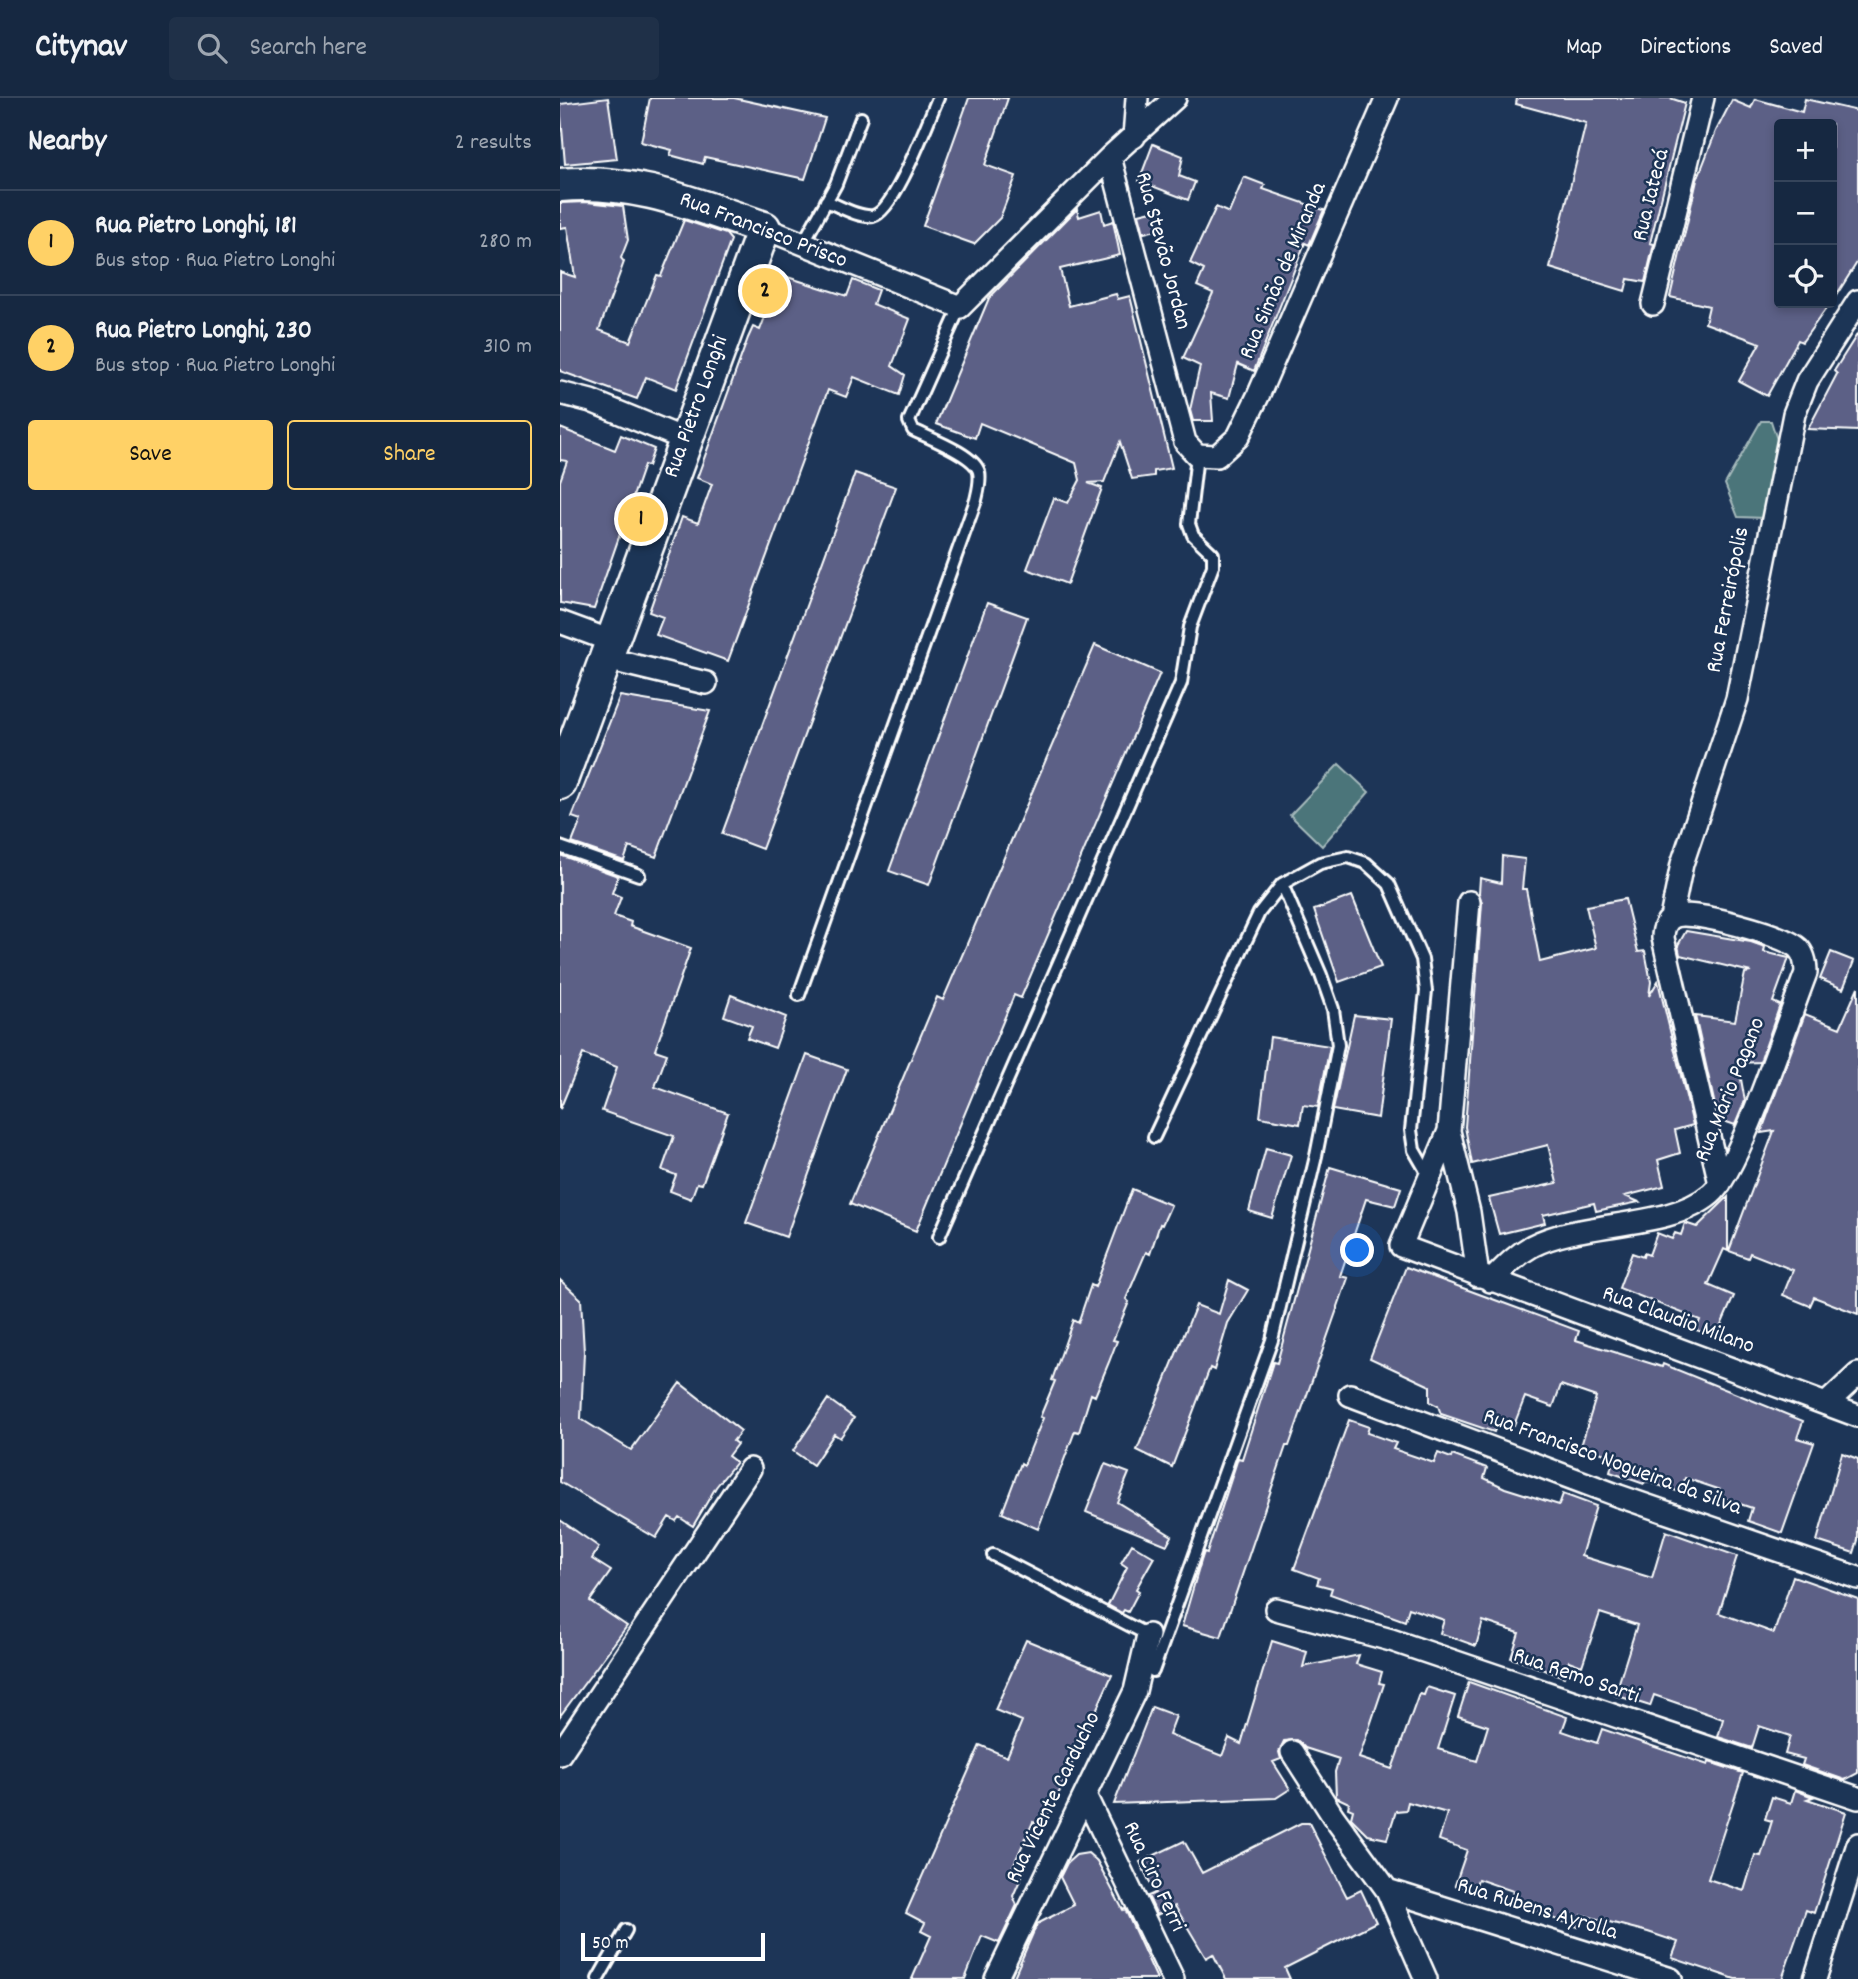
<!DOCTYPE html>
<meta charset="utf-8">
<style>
body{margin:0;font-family:Dekko,sans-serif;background:#1f3048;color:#f1f3f6}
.controls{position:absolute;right:21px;top:21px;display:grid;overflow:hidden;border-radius:7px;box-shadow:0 4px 10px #0003}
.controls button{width:63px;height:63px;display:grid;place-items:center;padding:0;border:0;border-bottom:2px solid #35445a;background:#162841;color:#f1f3f6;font:35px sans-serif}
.scale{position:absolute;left:21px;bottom:18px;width:184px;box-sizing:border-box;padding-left:7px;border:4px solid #fff;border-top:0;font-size:19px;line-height:24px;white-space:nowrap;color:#fff;-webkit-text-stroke:5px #1d3557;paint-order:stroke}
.you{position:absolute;left:798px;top:1153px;width:24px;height:24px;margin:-18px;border:5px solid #fff;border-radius:50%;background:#1a73e8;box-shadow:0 0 0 10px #1a73e833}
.badge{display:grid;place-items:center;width:46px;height:46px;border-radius:50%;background:#ffd166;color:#111;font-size:23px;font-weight:700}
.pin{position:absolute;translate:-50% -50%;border:4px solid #fff;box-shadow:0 2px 7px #0006}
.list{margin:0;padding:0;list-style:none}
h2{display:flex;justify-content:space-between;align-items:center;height:91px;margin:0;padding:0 28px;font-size:30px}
h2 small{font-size:23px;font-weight:400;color:#9ea6b1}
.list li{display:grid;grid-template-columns:46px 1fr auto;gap:21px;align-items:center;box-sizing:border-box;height:105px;padding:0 28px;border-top:2px solid #35445a}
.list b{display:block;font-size:26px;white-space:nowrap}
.list p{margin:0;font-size:23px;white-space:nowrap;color:#9ea6b1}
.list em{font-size:23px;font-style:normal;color:#9ea6b1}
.actions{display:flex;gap:14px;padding:21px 28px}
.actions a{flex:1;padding:16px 0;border:2px solid #ffd166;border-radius:7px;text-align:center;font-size:24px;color:#ffd166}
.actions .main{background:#ffd166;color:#111}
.icon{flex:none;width:38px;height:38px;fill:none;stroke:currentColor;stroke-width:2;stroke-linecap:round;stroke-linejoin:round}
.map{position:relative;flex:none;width:1298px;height:1881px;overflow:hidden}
header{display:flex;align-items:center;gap:42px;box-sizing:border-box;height:98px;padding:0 35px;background:#162841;border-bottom:2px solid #35445a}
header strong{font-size:33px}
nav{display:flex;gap:38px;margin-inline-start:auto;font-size:24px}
.search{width:490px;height:63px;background:#1f3048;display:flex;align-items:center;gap:18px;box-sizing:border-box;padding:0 24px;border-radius:7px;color:#9ea6b1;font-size:26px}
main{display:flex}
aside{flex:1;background:#162841}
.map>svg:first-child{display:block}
.green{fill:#4c757a;stroke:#a6babc;stroke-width:2}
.building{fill:#5b6086;stroke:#fff;stroke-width:2}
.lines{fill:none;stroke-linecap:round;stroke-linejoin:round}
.lane-casing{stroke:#fff;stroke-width:16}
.street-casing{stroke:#fff;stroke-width:26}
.secondary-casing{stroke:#fff;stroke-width:37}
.lane{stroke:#1d3557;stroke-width:10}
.street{stroke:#1d3557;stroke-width:21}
.secondary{stroke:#1d3557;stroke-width:32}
.labels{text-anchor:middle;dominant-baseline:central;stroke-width:5;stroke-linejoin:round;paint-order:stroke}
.street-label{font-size:23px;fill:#fff;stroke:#1d3557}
</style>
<header>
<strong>Citynav</strong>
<div class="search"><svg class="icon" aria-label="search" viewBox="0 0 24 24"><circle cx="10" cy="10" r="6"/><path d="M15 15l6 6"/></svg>Search here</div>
<nav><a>Map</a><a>Directions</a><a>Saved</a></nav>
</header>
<main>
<aside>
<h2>Nearby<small>2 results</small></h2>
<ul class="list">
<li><span class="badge">1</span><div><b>Rua Pietro Longhi, 181</b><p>Bus stop · Rua Pietro Longhi</p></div><em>280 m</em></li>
<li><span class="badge">2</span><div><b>Rua Pietro Longhi, 230</b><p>Bus stop · Rua Pietro Longhi</p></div><em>310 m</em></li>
</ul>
<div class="actions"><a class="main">Save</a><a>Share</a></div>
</aside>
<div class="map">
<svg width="1298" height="1881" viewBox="0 0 1298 1881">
<rect width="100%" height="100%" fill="#1d3557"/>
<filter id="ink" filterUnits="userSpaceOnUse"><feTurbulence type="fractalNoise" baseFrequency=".0143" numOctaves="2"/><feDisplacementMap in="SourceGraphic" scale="14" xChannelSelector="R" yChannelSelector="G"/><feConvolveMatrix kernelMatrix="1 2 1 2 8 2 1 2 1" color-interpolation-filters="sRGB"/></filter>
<g filter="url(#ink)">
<!-- green -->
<path class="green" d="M1201 323H1211L1219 348 1205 420 1178 419 1165 386Z
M779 666 809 694 762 748 730 717Z"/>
<!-- building -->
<path class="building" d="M48 0 57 61 5 66 0 6Z
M90 0H174L265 20 245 81 145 59 143 66 110 57 112 52 81 44Z
M409 0H448L425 67 456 78 440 120 414 146 363 128Z
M957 0H1110L1125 5 1090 145 1094 146 1085 184 1068 181 1065 193 990 170 1026 25 956 6Z
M1195 1 1242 14 1245 1 1298 13V163L1272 204V26H1219V205H1270L1242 244 1238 242 1207 298 1179 283 1200 245 1145 225 1149 208 1110 199 1137 82 1156 33 1172 2 1191 10Z
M593 46 623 58 619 78 635 84 628 102 579 83Z
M684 79 705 87 703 91 764 112 749 147 745 145 694 273 678 266 669 300 651 295 653 323H633L630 312 640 268 623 260 653 195 637 188 644 172 630 165 656 109 669 115Z
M27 104 63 108 68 142 61 160 64 164 39 232 70 244 97 177 101 178 124 122 166 136 171 142 116 291 86 279 77 301 0 273V174L15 179 7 129 0 130V105Z
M517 111 519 119 541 112 544 126 553 123 560 157 500 171 509 208 556 196 558 201 570 198 612 370 594 373V378L572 381 560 344 544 384 528 385 542 390 507 486 467 471 494 400 508 405 520 382 516 365 420 325 415 340 376 326 429 200Z
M600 111 604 130 584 135 579 116Z
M221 177 287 198 293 182 318 192 313 206 350 221 332 268 345 277 339 297 294 279 286 299 268 292 168 563 96 537 103 519 89 514 122 419 138 425 152 386 137 380 188 240 193 229 200 232Z
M1298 235V333L1248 331 1277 276 1274 273Z
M0 330 55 352 61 337 94 351 88 368 84 367 34 511 0 505V383L7 363 0 362Z
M295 375 336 389 202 751 162 736Z
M427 505 467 519 369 787 329 773Z
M535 547 600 575 461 900 454 897 356 1133 290 1106 377 899 383 902Z
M60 598 150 613 96 759 69 749 64 763 12 745 21 722 12 719Z
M0 757 58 778 52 795 61 799 54 818 71 824 70 828 131 850 95 952 107 956 95 989 168 1015 142 1086 137 1085 131 1101 110 1093 116 1077 102 1072 114 1038 42 1013 57 969 23 956 0 1011Z
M942 758 965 761 962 791H966L980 864 1036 850 1026 808 1065 801 1078 854 1085 853 1091 884 1089 898 1098 883 1133 1027 1115 1032 1120 1055 1098 1062 1104 1088 1065 1098 1079 1104 1036 1113 1034 1105 983 1117 985 1125 939 1136 929 1100 997 1085 988 1047 912 1066 905 1029 922 805 919 795 920 780 941 785Z
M792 798 821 869 779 884 754 812Z
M1126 833 1191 844 1205 849 1204 854 1229 860 1213 904 1220 907 1200 964 1178 965 1185 1003 1175 1027 1158 1021 1135 918 1175 923 1185 875 1191 874 1120 857 1118 847Z
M1271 854 1294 863 1283 891 1260 881Z
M1298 889V1216L1254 1199 1250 1208 1223 1197 1233 1172 1190 1155 1188 1160 1169 1153 1214 1033 1201 1035 1245 916 1280 930Z
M171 897 226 919 215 950 187 940 192 928 164 918Z
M794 917 831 921 818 1020 773 1012Z
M710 939 770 948 758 1009 743 1007 740 1026 700 1019Z
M247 957 287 971 226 1139 186 1125Z
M706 1050 731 1057 712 1120 689 1113Z
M770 1069 841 1090 835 1108 806 1101 780 1178 788 1180 729 1348H726L661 1539 622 1528 641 1463 644 1454 647 1455 678 1360 682 1361 713 1264 717 1265Z
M572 1091 611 1107 602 1127 600 1126 590 1156 586 1154 566 1201 569 1204 553 1242 557 1243 549 1264 535 1298 531 1296 519 1334 515 1333 478 1431 442 1415 461 1365 464 1367 483 1320 480 1319 495 1283 492 1282 513 1222 518 1225 531 1187 535 1189Z
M1168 1099V1153L1164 1151 1148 1187 1174 1198 1156 1239 1136 1232 1140 1222 1059 1190 1072 1155 1083 1159 1084 1155 1089 1157 1097 1135 1112 1141 1115 1135 1121 1137 1125 1125 1137 1129Z
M846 1169 1019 1233 1016 1242 1102 1269 1103 1266 1243 1323 1237 1340 1254 1345 1222 1435 1188 1423 1192 1410 1159 1399 1161 1392 1125 1380 1120 1394 1085 1383 1084 1386 1050 1374 1054 1359 1021 1348 1036 1299 1001 1287 993 1309 965 1299 954 1327 939 1320 934 1334 881 1316 878 1308 870 1304V1288L810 1260Z
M0 1182 21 1201 24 1254 21 1321 71 1352 120 1285 181 1333 173 1343 177 1346 168 1358 176 1364 156 1389 133 1428 119 1419 116 1423 109 1419 96 1440 0 1384Z
M669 1182 688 1192 668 1225 654 1272 650 1270 612 1369 577 1352 636 1207 659 1216Z
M268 1301 294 1320 280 1340 274 1336 253 1367 233 1353Z
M789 1322 809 1329 807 1335 836 1345 833 1351 874 1365 878 1355 891 1360 892 1357 927 1370 924 1380 945 1390 999 1407 1003 1396 1036 1408 1021 1458 1092 1480 1106 1433 1177 1458 1159 1515 1214 1535 1233 1478 1298 1501V1675L1285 1682 1242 1667 1244 1661 1225 1656 1230 1638 1199 1628 1192 1650 1158 1639 1163 1621 1094 1597 1090 1608 1055 1597 1077 1527 1040 1515 1022 1568 1009 1563 1004 1579 951 1560 959 1535 923 1523 916 1548 880 1535 884 1522 849 1510 845 1523 770 1496 772 1490 757 1486 759 1480 734 1471Z
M1282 1355 1298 1361V1442L1294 1455 1257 1443Z
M545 1366 569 1375 557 1404 612 1438 607 1447 526 1414Z
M0 1422 39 1449 32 1461 51 1473 30 1503 67 1528 0 1618Z
M572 1446 594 1459 576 1491 579 1493 568 1514 564 1512 562 1515 548 1507 567 1469 561 1465Z
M466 1542 552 1577 484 1728 473 1724 453 1768 464 1773 453 1798 457 1807 439 1845 422 1838 405 1881H352L371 1838 361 1833 365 1825 346 1815 420 1647 447 1659 462 1623 435 1612Z
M712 1543 747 1554 743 1569 799 1557 796 1566 822 1574 819 1585 824 1586 799 1660 832 1671 859 1596 864 1597 867 1589 895 1598 878 1651 917 1663 928 1628 898 1618 909 1584 1007 1619 1002 1633 1037 1645 1042 1631 1148 1667 1149 1664 1183 1675 1148 1781 1184 1793 1195 1757 1201 1758 1212 1723 1205 1721 1212 1699 1231 1705 1235 1692 1253 1699 1247 1701 1286 1714 1254 1815 1246 1812 1222 1881H1175L1112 1860 1118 1844 1088 1834 1022 1817 1018 1829 949 1805 953 1793 918 1781 914 1793 895 1787 907 1752 879 1742 887 1715 848 1704 846 1712 836 1713 827 1741 808 1737 791 1720 793 1712 788 1710 789 1705 776 1699 775 1674 779 1661 745 1650 737 1642 724 1643 719 1654 721 1661 713 1664 730 1691 716 1700 554 1706 592 1609 616 1618 609 1637 662 1658 669 1640 681 1646Z
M741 1725H749L787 1799 801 1792 816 1824 725 1870 730 1881H666L653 1856 646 1860 615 1808 597 1817 588 1798 595 1795 580 1764 624 1743 642 1775Z
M528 1755 537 1763 563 1812 565 1811 597 1881H453L477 1826 514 1807 500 1779 507 1765 516 1757Z"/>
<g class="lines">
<defs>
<path id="lane" d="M266 103C279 108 299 120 313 118 335 113 368 22 378 0
M242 147 276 86 301 20
M0 749 79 777
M239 897 416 402C418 393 421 383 419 374 415 357 369 340 353 332L349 323 400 209
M594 1039 699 815 722 786 760 765 788 759 806 765 829 786 862 861 866 893 851 1032 854 1052 869 1078
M379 1139 621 585 630 529 653 468V456L633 437 629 426 637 357
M433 1457 588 1537
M593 1573 712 1242 756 1058 778 947 773 911 761 877 722 786
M38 1881 66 1832"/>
<path id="street" d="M574 39 577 0
M550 59 625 344 637 357 657 358 678 339 698 298 827 0
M204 130 400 209 550 59 615 0
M1093 206 1143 0
M0 295 31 303 124 341
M0 524 54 544
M47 561 146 585
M909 804 889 1033 909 1114 918 1178
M1111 820 1122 766 1177 601 1234 316 1247 283 1298 203
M889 1033 841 1148 1298 1318
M931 1183C944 1170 956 1157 972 1148 1021 1122 1109 1132 1151 1096 1179 1073 1229 918 1246 875 1246 866 1245 857 1238 850 1224 837 1134 812 1116 818 1106 821 1103 831 1103 840L1160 1086
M790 1297 1059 1398 1298 1480
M1266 1306 1298 1276
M716 1511 831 1542 1298 1700
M732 1654 773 1718 827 1792 866 1881
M0 1656 190 1371
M526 1699 613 1881
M827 1792 1111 1881
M436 1881 575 1593 588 1537
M1255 1881 1298 1746"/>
<path id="secondary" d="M0 87C73 80 136 107 204 130L0 685"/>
</defs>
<!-- lane casing -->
<use href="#lane" class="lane-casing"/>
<!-- street casing -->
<use href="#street" class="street-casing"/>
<!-- secondary casing -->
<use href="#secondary" class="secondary-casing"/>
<!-- lane -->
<use href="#lane" class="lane"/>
<!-- street -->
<use href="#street" class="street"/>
<!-- secondary -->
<use href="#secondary" class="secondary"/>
</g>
</g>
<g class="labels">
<!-- street labels -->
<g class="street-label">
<text transform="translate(1092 97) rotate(-76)">Rua Iatecá</text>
<text transform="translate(203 133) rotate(21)">Rua Francisco Prisco</text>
<text transform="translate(602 153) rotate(75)">Rua Stevão Jordan</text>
<text transform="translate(724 173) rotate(-67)">Rua Simão de Miranda</text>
<text transform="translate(137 309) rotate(-70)">Rua Pietro Longhi</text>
<text transform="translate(1169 502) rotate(-79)">Rua Ferreirópolis</text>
<text transform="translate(1171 992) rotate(-68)">Rua Mário Pagano</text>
<text transform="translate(1118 1223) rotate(20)">Rua Claudio Milano</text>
<text transform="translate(1052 1365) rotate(20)">Rua Francisco Nogueira da Silva</text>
<text transform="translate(1016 1579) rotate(19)">Rua Remo Sarti</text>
<text transform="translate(494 1700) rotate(-64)">Rua Vicente Carducho</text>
<text transform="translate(593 1779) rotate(65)">Rua Ciro Ferri</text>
<text transform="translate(977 1812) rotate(17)">Rua Rubens Ayrolla</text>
</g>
</g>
</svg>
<div class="controls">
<button>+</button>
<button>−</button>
<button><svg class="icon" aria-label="locate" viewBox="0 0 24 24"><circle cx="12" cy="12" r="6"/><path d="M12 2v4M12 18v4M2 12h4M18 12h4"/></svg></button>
</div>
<div class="scale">50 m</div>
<div class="you"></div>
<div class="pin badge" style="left:81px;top:421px">1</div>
<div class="pin badge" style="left:205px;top:193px">2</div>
</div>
</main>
